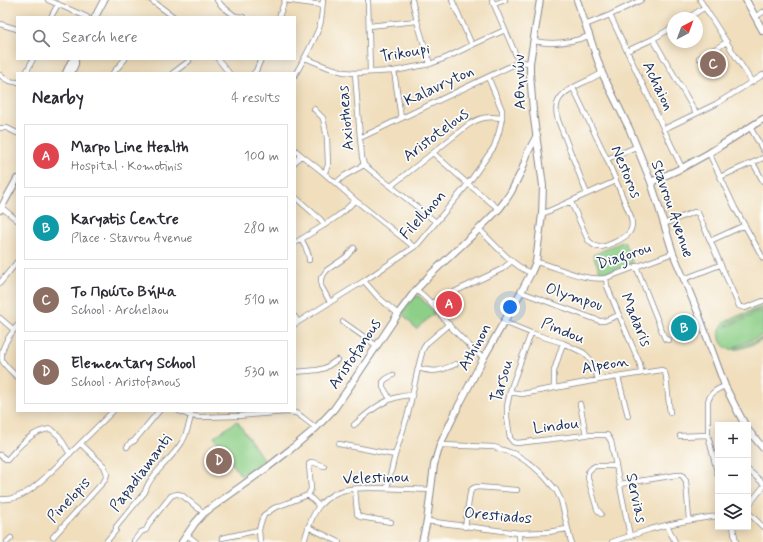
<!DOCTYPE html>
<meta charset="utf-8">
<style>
body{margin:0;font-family:Mynerve,sans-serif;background:#f2f2f3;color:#2b2b33}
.controls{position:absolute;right:12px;bottom:12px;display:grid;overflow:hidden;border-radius:0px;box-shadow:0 2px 10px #0003}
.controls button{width:36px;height:36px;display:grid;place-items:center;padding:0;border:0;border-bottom:1px solid #e1e1e2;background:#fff;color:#2b2b33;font:20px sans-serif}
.compass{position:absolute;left:667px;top:12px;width:36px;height:36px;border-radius:50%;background:#fff;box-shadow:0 2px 10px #0003;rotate:41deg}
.you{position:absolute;left:510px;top:307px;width:14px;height:14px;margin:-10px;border:3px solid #fff;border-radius:50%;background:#1a73e8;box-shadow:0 0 0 6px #1a73e833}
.badge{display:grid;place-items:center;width:26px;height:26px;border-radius:50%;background:#0f766e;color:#fff;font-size:13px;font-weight:700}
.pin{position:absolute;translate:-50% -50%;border:2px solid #fff;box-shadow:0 1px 4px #0006}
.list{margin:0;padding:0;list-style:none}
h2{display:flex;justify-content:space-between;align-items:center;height:52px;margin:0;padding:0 16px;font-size:17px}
h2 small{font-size:13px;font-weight:400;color:#7c7c81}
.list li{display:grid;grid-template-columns:26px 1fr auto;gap:12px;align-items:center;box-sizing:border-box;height:64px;margin:0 8px 8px;padding:0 8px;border:1px solid #e1e1e2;border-radius:0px}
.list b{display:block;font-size:15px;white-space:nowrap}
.list p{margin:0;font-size:13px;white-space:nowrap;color:#7c7c81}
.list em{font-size:13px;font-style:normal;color:#7c7c81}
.icon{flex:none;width:22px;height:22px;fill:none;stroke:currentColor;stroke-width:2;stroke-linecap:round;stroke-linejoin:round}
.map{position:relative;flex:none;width:763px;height:542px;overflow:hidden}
.search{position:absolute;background:#fff;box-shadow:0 2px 10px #0003;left:16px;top:16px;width:280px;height:44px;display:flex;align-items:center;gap:10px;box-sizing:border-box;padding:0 14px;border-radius:0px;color:#7c7c81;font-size:15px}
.panel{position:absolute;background:#fff;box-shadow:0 2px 10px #0003;left:16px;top:72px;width:280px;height:340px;border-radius:0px}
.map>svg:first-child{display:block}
.green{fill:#8dcf88;stroke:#547f73}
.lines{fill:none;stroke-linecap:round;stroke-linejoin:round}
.street-casing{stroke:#86868d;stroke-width:6}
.secondary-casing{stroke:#86868d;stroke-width:8}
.street{stroke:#fff;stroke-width:4.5}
.secondary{stroke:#fff;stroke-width:6}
.labels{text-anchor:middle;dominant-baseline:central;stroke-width:3.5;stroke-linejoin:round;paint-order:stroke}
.street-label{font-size:16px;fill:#1b2f5e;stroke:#fdfcf7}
</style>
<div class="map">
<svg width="763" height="542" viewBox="0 0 763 542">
<rect width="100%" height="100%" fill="#fdfcf7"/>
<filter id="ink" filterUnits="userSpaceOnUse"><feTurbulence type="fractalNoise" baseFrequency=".025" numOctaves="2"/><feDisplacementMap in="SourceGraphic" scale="8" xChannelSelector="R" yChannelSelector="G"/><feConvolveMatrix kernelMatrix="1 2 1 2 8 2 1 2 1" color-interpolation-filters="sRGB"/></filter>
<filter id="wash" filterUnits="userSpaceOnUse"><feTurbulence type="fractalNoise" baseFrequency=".012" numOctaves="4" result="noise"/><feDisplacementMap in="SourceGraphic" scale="16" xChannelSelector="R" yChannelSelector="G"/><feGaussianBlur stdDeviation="0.9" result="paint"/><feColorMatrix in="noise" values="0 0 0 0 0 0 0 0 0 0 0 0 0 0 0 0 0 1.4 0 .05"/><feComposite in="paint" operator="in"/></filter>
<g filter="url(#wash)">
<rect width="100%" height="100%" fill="#f0debc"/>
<!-- green -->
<path class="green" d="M624 241 633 264 601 274 593 255Z
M419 296 435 313 416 329 402 313 414 297Z
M763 307V309L730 323 725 327 763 311V335L734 347H738L763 338V340C751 345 726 359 720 339 719 334 720 328 723 324 728 319 755 309 763 307Z
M237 421 264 460 241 476 214 437Z"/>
</g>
<g filter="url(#ink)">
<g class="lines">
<defs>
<path id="street" d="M48 0 87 17
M151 0 174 17
M217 0 222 6 235 16 243 17
M285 0 322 5
M368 0 370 72
M412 0 417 21 430 64
M452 0 472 45
M492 0 519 62
M700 0 752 82
M494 4 505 0
M610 15 682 168
M51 17 58 4
M279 17 285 0
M755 17 763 12
M688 18 705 7
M0 24 17 29
M585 25 610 15 641 0
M369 26 417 21
M653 39 696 113
M534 41C553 45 570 43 589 36
M627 51 653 39 673 27
M305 58 327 67 344 72 355 73 394 71 430 64 448 57 472 45 505 30
M699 58 727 42
M218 59 229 73
M394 71 401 118
M26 73 33 59
M113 73 125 59
M173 73 189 61
M254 73 256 71 261 59
M355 73 360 138 362 157 364 165 436 222
M0 75C5 80 10 82 17 82
M295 75C304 59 314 42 320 25 322 17 322 8 323 0
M314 109 323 118 327 138 328 165 326 170 324 173
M750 127 763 150
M0 128H7L17 133
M664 129 716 104 763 75
M360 138 519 62 530 63
M295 150 301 155 324 173 355 200 414 247
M433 153 468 184 499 209
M709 153 735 208 763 258
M607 159 636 147
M295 162 301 155
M753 163 763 181
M720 177 763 158
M336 183 344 176 364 165
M391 186 468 125C481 117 487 116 502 118
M587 194 558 120C552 100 563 92 580 84 587 81 595 77 602 73
M295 197 320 219 325 225
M571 202 588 240C591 243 593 246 598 247 605 248 625 238 629 233 633 228 632 223 631 217L607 159 573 88
M1 207 17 220
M542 214 616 181
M664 224 694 212 698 213 739 306 745 308 763 301
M479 229C492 242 514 267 531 273
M301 239C305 246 309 252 309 260
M710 241 745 225
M295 243C315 230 339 219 355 200
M536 262C557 266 584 282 606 278L673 253
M636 266 665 339 669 340
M606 278 607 286 619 315 640 364 641 372
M684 279 720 265
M364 281 378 297 398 314
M0 283 17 262
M416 290C430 299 438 312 448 324 458 335 468 344 478 354L484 357
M521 292 600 321H604L619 315
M330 302 321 286V278L327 270 346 257 354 248
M431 303 502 269 512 261
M295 317 298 322
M0 318 14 330
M343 322 377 346
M504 322 531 333 563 343 584 353 589 358 594 366 598 380
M295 324 364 281 417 245 468 184 494 147 499 132 502 118V110L488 77
M17 326C10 335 0 347 2 360 5 366 12 372 17 377
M531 333 511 388 507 406V417L510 438 513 442 517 443 586 435H607L611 441 630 536
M418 368C436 373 439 371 456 364
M295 372 318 370 325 368 337 360
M618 377 628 416
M554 388V371L563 343
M510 392 522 394 598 380 662 370 665 373 666 376 670 413
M390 399 383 387V382L386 379 393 375
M580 404 586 435
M179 411 191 416 200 417 238 416 286 412 296 413 302 417 316 428
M354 425C372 409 387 396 412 395
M680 436 708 435
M339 444 395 455
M440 445 494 447 515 454 532 465 544 476 556 490 561 500 571 542
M127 447 130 443 134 441 159 411
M0 455 7 460C18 447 32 430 51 429L59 436 70 454
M748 470 763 483
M718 476 708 435V401C711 392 717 389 725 386
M620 484 677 475H682L686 481 689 520
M387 488 395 455 401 436 408 414 418 368 423 349 427 343 449 324
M355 489 357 512V514L360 517 391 522
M308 495 319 506
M0 499C9 500 19 497 27 492 38 485 48 475 57 466 76 448 95 429 113 411
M748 506 763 487
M748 512 763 527
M601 514 597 509 588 478V472L592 468 595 466H615
M427 521 519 533 548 532 567 529
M667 525 675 542
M308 527 339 542
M465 527 470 493C471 489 474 487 478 487L517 490
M733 527 736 542
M187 535 196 542
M53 537 105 480 107 474 104 466 81 444
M222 538 259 530
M134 541 141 532 146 530 150 522 171 496C175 494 178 493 183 496L204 513
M7 542 11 538
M106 542 116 530V527L145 492C149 475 173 458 182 442 187 434 189 424 191 416
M260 542 259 530 261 522 264 515 274 508 308 495 311 489 309 464 312 462 324 466
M304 542C307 531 312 515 319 506 326 498 335 492 345 490 353 488 361 488 369 488 390 488 410 489 431 490
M519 542V533
M612 542C625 538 638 533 651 529 673 523 695 519 718 516"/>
<path id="secondary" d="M577 0 602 73 629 128 651 182 673 253 697 310 725 386 737 410 745 425
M746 0 763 31
M95 17 104 0
M66 73 71 62 74 59
M71 73 75 64V59
M651 182 682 168 709 153 763 119
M0 210 17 179
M748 430 763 448
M182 542 195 523 204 513 268 467 291 449 316 428 334 409 348 389 398 314 416 290 431 274 479 229 499 209 505 201 511 192 522 170 528 152 537 135
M422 542 427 521 434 465 440 445 457 409 484 357 521 292 531 273 536 262 542 214 543 186 533 111 530 73V63L540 0"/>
</defs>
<!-- street casing -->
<use href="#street" class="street-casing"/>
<!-- secondary casing -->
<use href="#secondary" class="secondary-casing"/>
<!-- street -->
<use href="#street" class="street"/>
<!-- secondary -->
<use href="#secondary" class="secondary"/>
</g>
</g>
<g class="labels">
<!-- street labels -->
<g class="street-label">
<text transform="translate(405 53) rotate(-10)">Trikoupi</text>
<text transform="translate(520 82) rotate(-91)">Αθηνών</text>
<text transform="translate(439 86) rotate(-25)">Kalavryton</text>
<text transform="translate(658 86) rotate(64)">Achaion</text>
<text transform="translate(346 118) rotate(-95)">Axiotheas</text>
<text transform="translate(436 135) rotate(-37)">Aristotelous</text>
<text transform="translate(626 172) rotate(67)">Nestoros</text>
<text transform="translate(672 209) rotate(71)">Stavrou Avenue</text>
<text transform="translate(423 215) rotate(-48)">Filellinon</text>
<text transform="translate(624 256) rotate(-18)">Diagorou</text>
<text transform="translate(574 297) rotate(18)">Olympou</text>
<text transform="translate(636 320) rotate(67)">Madaris</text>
<text transform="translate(563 331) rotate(22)">Pindou</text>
<text transform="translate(475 347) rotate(-61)">Athinon</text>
<text transform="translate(355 354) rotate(-56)">Aristofanous</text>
<text transform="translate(605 365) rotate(-10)">Alpeon</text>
<text transform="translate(502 381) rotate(-74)">Tarsou</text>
<text transform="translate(556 426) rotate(-7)">Lindou</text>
<text transform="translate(141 473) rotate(-53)">Papadiamanti</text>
<text transform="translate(376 478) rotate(-2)">Velestinou</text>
<text transform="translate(636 498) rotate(78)">Servias</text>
<text transform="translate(69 500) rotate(-47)">Pinelopis</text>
<text transform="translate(498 516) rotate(5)">Orestiados</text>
</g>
</g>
</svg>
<div class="controls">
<button>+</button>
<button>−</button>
<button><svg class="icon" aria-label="layers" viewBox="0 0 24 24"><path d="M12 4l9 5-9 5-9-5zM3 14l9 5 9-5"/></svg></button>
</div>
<svg class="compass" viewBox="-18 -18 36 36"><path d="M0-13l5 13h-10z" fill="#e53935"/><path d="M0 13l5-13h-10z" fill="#7c7c81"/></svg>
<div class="you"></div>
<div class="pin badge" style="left:449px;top:304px;background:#e0444e">A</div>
<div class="pin badge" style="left:684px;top:328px;background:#0f9aa8">B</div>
<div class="pin badge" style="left:713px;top:64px;background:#8d6e63">C</div>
<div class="pin badge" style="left:219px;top:461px;background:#8d6e63">D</div>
<div class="search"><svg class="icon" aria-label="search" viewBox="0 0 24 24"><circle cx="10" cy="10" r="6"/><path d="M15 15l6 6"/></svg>Search here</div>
<section class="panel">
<h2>Nearby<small>4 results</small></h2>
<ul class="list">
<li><span class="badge" style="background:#e0444e">A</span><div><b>Marpo Line Health</b><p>Hospital · Komotinis</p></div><em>100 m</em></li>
<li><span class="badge" style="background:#0f9aa8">B</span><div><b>Karyatis Centre</b><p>Place · Stavrou Avenue</p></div><em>280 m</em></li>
<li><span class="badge" style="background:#8d6e63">C</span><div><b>Το Πρώτο Βήμα</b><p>School · Archelaou</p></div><em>510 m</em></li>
<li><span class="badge" style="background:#8d6e63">D</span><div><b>Elementary School</b><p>School · Aristofanous</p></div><em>530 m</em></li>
</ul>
</section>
</div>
